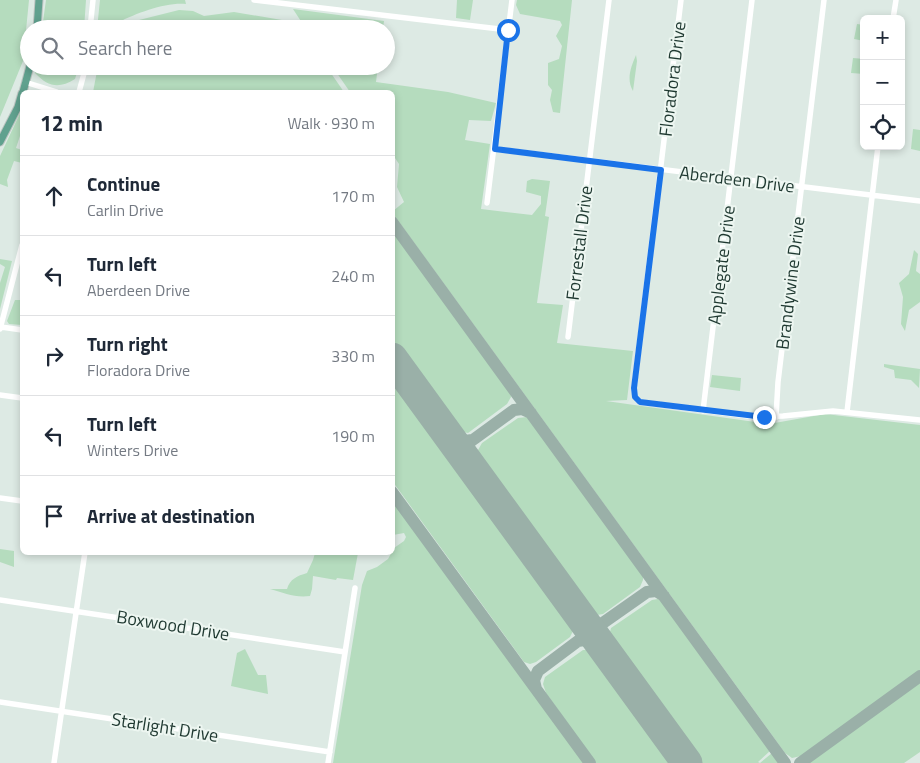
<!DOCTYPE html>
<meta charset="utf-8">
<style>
body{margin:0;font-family:"Titillium Web",sans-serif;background:#f6f6f7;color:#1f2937}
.controls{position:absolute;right:15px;top:15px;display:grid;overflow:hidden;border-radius:8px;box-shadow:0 2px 8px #0003}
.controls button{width:45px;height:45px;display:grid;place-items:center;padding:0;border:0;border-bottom:1px solid #e0e1e3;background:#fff;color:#1f2937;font:25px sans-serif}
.stop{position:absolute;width:15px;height:15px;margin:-11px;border:4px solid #1a73e8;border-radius:50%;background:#fff}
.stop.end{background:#1a73e8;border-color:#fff;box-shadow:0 1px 5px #0008}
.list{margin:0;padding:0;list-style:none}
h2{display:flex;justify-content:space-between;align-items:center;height:65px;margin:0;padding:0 20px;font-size:21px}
h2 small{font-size:16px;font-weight:400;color:#747a83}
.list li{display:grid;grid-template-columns:32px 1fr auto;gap:15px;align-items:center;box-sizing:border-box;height:80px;padding:0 20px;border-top:1px solid #e0e1e3}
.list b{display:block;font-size:19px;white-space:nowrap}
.list p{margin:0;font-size:16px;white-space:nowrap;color:#747a83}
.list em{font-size:16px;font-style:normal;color:#747a83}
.icon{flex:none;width:28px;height:28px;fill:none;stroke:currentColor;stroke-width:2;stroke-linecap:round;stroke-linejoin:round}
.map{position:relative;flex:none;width:920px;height:763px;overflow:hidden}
.search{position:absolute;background:#fff;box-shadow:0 2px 8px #0003;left:20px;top:20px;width:375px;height:55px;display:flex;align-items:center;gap:12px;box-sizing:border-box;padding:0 18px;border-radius:28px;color:#747a83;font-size:19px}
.panel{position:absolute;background:#fff;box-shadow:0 2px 8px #0003;left:20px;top:90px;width:375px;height:465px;border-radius:8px}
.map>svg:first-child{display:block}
.green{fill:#b5dcbe}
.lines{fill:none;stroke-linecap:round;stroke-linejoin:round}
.taxiway{stroke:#9ab0a8;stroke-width:12}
.runway{stroke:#9ab0a8;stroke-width:31}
.major-casing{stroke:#bcc4c1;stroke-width:9}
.minor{stroke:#fff;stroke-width:5.5}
.major{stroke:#60a18e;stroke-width:7}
.route{stroke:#1a73e8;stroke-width:6}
.labels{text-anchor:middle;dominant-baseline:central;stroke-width:4;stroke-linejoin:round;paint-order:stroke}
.street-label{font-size:18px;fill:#1f3931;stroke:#edf6f1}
</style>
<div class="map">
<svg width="920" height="763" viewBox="0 0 920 763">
<rect width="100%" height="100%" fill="#ddeae4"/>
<!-- green -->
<path class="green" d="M0 0H29L23 61 0 117Z
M46 0H86L84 29H42Z
M100 0H185L186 4C166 2 137 13 119 22 110 26 107 29 97 29Z
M457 0H473L470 20 456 18Z
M517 0H572L560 113 553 112 550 100 552 90 548 85V63L559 59 562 46 556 36 562 25 560 21 520 14 516 5Z
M293 9 384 21 383 29H306Z
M179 10 193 11 204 16 234 12 282 20 293 24 301 29H120L135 21Z
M857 24 864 25V41L854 39Z
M636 55 637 61 633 91C626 79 631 67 636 55Z
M853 58 864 59V74L851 73Z
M36 66H79L75 79C59 89 48 87 35 73Z
M98 66H326L344 92H93Z
M332 66H378L376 82 448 92 496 103 491 121 469 120 465 140 490 144 481 209 532 215 541 204V196L526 192 527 181 532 179 550 181 545 216 549 217 537 303 563 305 557 343 633 351 627 400 606 401 769 424 825 414 920 425V670L801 756 792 758 785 753 394 215 393 211 404 202 397 187 399 164 393 155 392 92H350Z
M22 109V134L20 136 16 148 22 150V163L14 161 7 180 8 187 0 184V156Z
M913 129 920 130V151L911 149Z
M393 228 510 390 511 397 507 404 468 433 463 432 457 428 393 340Z
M914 250 918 254 916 271 920 274V302L909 310 905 331 901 324 903 297 899 283 909 274Z
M0 259 12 261 0 309V283L5 267 0 264Z
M15 300H22V325L9 324 7 321Z
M884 364 920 369 919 388 911 380 895 378 894 370 884 367Z
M393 374 571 621 574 629 570 637 536 662 530 664 524 662 393 482Z
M712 375 741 378 740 391 710 387Z
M527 417 532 421 643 572V580L640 587 603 614 597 615 590 611 479 459 478 450 482 443 518 418Z
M393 497 412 524V527L414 531H417L585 763H333L362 585 367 571 377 567 388 559 394 548 404 541 406 537 404 533 393 535Z
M0 549 14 551V567L0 562Z
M315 553H358L353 580 337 578 336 580 313 576 312 589 310 596C295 598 284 593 270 589H287C290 579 297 576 307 573L313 560Z
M658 599 663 602 771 749 770 751 758 762 760 763 772 753 780 763H701L611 641 610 632 611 628 652 600Z
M245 649 258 675H266L268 694 231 686 237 653Z
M583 650H590L595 655 675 763H596L546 693 543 684 545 677Z
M920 682V752L904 763H808Z"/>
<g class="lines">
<!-- taxiway -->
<path class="taxiway" d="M392 222 785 763
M450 437 459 442 472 440
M467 462 466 451 470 442 514 410 522 409 531 413
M392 492 590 763
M583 620 592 625H600L647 592 656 591 664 596
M536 689 534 680 538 671 578 641 590 639 600 645
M800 763 920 676"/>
<!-- runway -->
<path class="runway" d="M392 358 687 763"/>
<defs>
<path id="major" d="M37 29 39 0
M23 92 30 66
M0 142 18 107 22 93"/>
</defs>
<!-- major casing -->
<use href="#major" class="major-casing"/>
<!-- minor -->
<path class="minor" d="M254 0 508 30
M681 0 634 388 635 397 640 402 756 417 783 416 833 411 920 420
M893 19 896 0
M90 29 93 0
M25 82 57 92
M79 92 86 66
M495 149 920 201
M487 203 512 0
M1 327 22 330
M0 329 22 245
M568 337 609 0
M0 395 22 398
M703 411 752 0
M847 412 878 146
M776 417 778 382 824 0
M0 498 22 501
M0 600 345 652
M0 702 330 752
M54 763 85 552
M328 763 355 588"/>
<!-- major -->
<use href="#major" class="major"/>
</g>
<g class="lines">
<!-- route -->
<path class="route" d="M508 30 495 149 661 170 634 388 635 397 640 402 764 417"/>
</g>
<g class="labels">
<!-- street labels -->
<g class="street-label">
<text transform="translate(672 79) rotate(-83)">Floradora Drive</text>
<text transform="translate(737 179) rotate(7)">Aberdeen Drive</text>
<text transform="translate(579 243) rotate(-83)">Forrestall Drive</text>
<text transform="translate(721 265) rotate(-83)">Applegate Drive</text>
<text transform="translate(790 283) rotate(-83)">Brandywine Drive</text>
<text transform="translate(173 625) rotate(9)">Boxwood Drive</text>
<text transform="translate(165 727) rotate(9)">Starlight Drive</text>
</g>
</g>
</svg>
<div class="controls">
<button>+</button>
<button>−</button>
<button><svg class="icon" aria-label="locate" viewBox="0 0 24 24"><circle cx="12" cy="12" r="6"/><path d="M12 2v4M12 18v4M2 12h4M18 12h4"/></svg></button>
</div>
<div class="stop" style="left:508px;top:30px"></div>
<div class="stop end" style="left:764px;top:417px"></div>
<div class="search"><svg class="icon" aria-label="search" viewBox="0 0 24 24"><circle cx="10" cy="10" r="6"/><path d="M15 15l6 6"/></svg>Search here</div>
<section class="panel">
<h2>12 min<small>Walk · 930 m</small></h2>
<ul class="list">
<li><svg class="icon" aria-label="ahead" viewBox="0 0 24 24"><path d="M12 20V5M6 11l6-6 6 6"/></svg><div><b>Continue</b><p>Carlin Drive</p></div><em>170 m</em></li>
<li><svg class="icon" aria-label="left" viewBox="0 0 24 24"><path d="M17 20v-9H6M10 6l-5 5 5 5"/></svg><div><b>Turn left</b><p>Aberdeen Drive</p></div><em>240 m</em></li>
<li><svg class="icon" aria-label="right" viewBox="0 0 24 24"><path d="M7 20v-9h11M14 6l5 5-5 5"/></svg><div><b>Turn right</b><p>Floradora Drive</p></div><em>330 m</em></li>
<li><svg class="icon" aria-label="left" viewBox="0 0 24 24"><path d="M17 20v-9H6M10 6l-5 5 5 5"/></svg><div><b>Turn left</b><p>Winters Drive</p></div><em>190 m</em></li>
<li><svg class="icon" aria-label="arrive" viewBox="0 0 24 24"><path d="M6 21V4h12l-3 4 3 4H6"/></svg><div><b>Arrive at destination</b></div></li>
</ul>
</section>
</div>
